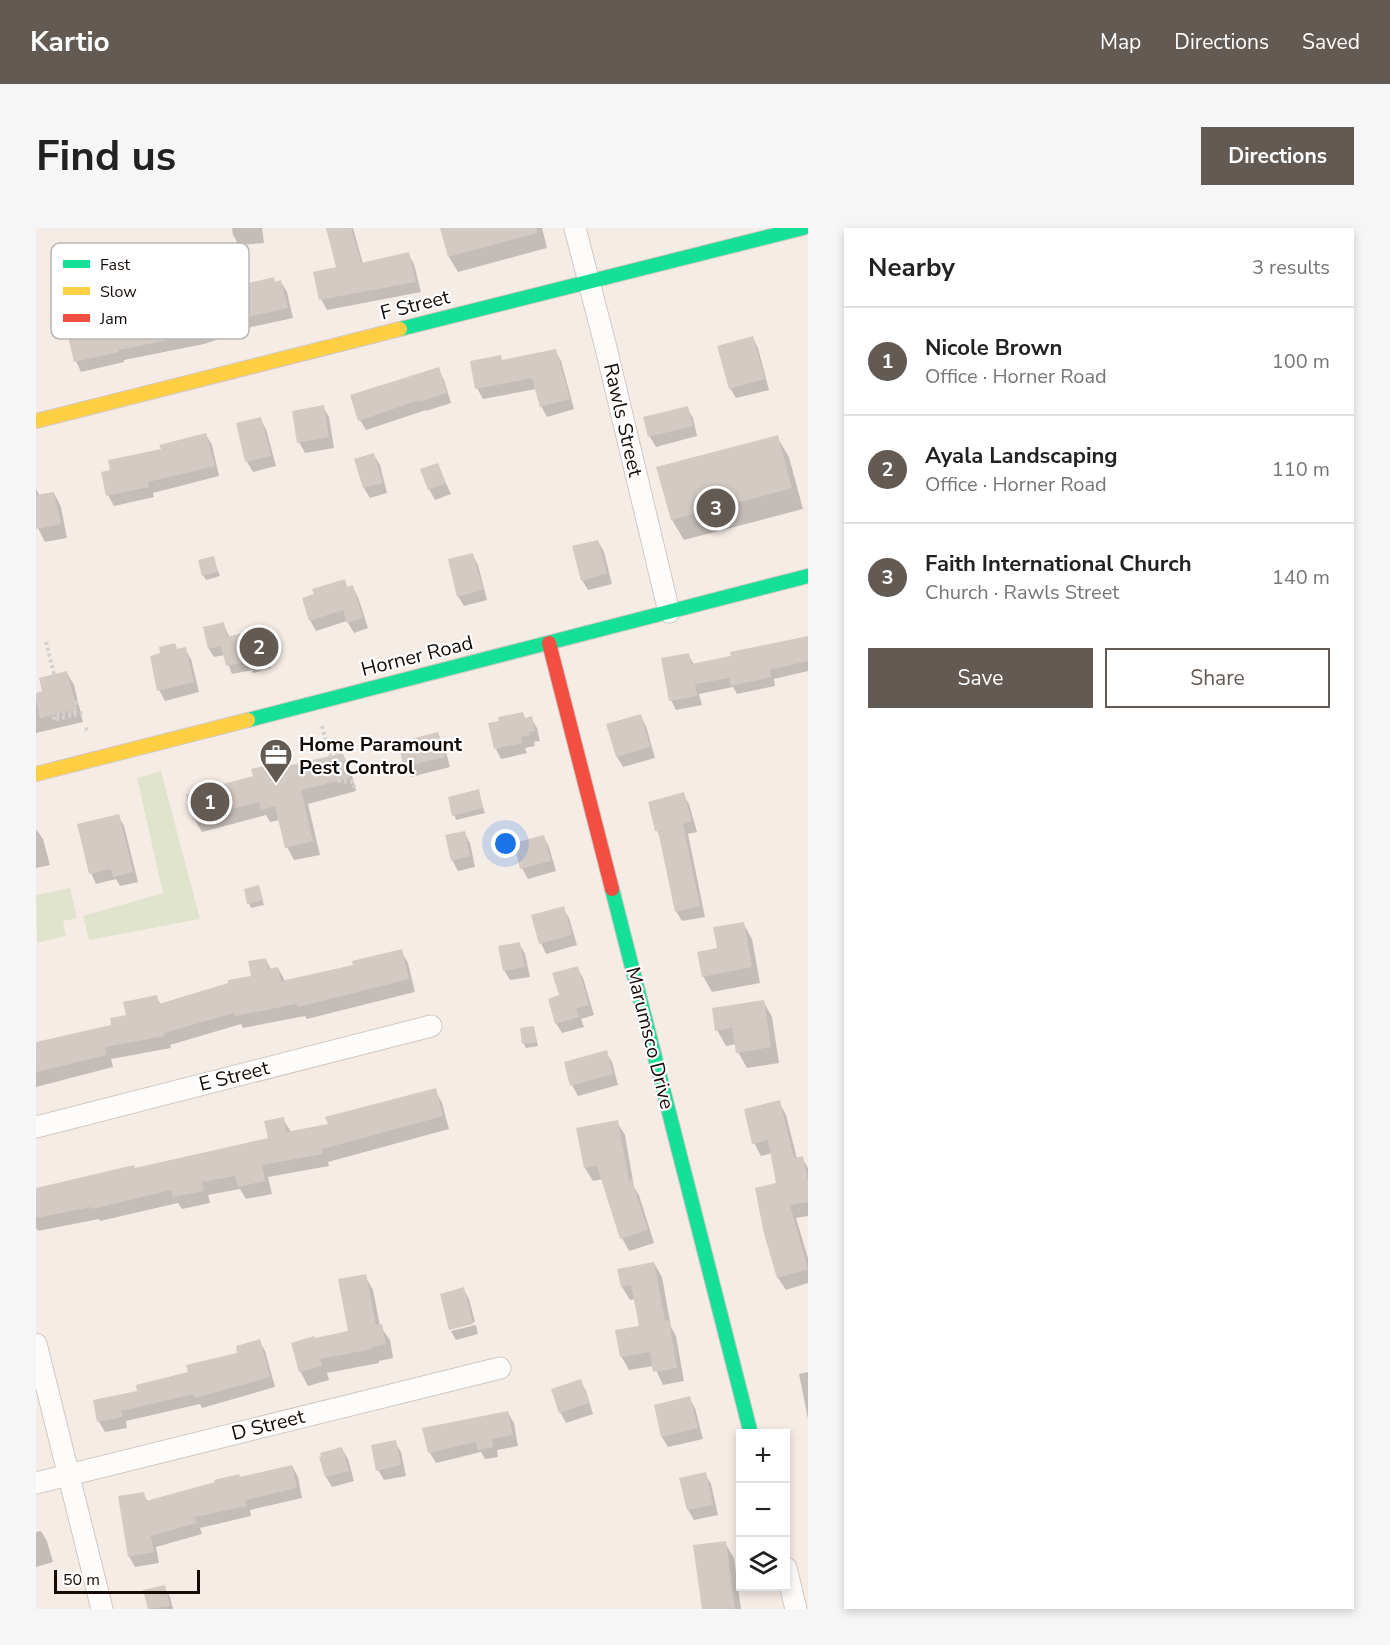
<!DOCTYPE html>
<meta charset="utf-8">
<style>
body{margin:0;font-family:"Nunito Sans",sans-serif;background:#f6f6f6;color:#222}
.controls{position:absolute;right:18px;bottom:18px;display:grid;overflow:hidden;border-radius:0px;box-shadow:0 3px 9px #0003}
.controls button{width:54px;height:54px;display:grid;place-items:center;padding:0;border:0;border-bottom:2px solid #e0e0e0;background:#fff;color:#222;font:30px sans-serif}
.scale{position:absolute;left:18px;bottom:15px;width:146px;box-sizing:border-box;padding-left:6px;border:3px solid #140b06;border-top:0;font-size:16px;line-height:21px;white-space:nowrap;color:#140b06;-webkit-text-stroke:4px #fff;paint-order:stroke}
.you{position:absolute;left:470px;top:616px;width:21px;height:21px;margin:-15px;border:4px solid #fff;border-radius:50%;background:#1a73e8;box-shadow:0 0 0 9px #1a73e833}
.badge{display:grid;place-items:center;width:39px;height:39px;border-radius:50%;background:#635a54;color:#fff;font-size:20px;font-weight:700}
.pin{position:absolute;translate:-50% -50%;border:3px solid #fff;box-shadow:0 2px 6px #0006}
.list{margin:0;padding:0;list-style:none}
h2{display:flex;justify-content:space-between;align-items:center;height:78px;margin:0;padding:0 24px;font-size:26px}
h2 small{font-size:20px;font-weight:400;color:#767676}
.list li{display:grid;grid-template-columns:39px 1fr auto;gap:18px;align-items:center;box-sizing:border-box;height:108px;padding:0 24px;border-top:2px solid #e0e0e0}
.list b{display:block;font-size:22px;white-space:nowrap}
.list p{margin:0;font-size:20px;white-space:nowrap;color:#767676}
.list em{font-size:20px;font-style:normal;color:#767676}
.actions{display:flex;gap:12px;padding:18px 24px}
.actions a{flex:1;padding:14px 0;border:2px solid #635a54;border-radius:0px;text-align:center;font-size:21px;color:#635a54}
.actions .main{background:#635a54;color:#fff}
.icon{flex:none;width:33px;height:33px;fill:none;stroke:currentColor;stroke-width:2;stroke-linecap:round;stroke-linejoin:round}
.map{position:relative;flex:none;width:772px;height:1381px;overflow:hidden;border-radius:0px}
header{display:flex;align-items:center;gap:36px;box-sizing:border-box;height:84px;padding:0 30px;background:#635a54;color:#fff}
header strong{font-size:28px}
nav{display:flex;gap:33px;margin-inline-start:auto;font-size:21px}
.intro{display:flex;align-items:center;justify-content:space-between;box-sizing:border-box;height:144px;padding:0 36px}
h1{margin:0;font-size:42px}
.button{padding:15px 27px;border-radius:0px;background:#635a54;color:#fff;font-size:21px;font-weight:700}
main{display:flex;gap:36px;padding:0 36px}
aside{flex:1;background:#fff;border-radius:0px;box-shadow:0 3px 9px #0003}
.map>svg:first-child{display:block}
.green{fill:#e1e4cc}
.shadow{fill:#0003}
.building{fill:#d4cac4}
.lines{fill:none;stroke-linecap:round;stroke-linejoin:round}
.street-casing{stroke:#d2c8c2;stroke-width:23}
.fast-casing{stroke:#d2c8c2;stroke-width:16}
.slow-casing{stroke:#d2c8c2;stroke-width:16}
.jam-casing{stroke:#d2c8c2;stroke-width:16}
.path{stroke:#d3d0ce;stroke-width:4;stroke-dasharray:3 3;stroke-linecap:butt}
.street{stroke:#fefcfb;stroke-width:21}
.fast{stroke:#16e098;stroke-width:14}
.slow{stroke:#ffcf43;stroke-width:14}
.jam{stroke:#f24e42;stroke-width:14}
.labels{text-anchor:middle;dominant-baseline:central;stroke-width:4.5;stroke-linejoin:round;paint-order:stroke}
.street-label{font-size:20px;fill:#140b06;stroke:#fff}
.poi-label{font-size:20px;font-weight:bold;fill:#140b06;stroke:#fff;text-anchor:start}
.key{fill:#fff;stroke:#b8b6b4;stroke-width:1.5}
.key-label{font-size:16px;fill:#140b06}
</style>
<header>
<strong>Kartio</strong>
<nav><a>Map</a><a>Directions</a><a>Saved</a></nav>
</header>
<div class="intro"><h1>Find us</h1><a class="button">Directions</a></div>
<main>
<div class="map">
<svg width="772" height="1381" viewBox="0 0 772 1381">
<rect width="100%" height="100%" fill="#f6ece6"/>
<!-- green -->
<path class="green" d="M125 543 164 691 53 712 47 688 127 665 101 550Z
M34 660 41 690 27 693 30 708 1 715 0 667Z"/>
<!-- shadow -->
<path class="shadow" d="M196 0H226L228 15 203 17 197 7Z
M292 0H317L327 36 372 26 378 36 385 64 291 82 285 71 302 40Z
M405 0H506L511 20 422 44 413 29Z
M245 54 251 64 257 90 202 102V105L168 116 88 132V134L45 144 40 133 162 81Z
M717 110 722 120 733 162 700 170 694 160Z
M519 123 525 133 538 181 511 189 505 178 500 161 447 171 441 160 464 129 467 134Z
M402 141 408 152 415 175 390 183V182L330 202 324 192Z
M287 179 293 189 298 220 269 225 263 214Z
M651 180 657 190 661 208 620 219 614 209 609 190Z
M224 191 230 201 240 238 217 244 211 234Z
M170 207 176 217 183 248 117 265 118 269 78 278 72 267 126 222Z
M741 209 753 229 767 281 648 312 636 292 622 240Z
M338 227 344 237 351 265 334 270 328 260 320 232Z
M401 236 415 266 399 272 393 261Z
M0 261 4 268 18 265 25 279 31 310 9 314 0 296Z
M562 313 568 324 576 356 552 362 546 352Z
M436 326 442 337 451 372 428 378 422 368Z
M177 330 184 348 170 352 167 347Z
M308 353 312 360 316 359 322 369 332 400 318 405 311 393 280 403 274 392 279 367Z
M187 396 194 410 221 403 230 417 235 440 217 445 216 442 196 446 189 427 178 429 173 421Z
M772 409V443L738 451 739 458 701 466 697 459 663 466 666 477 640 482 635 472 652 426 658 437Z
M139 416 142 423 149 421 155 431 163 464 129 473 123 462 126 426Z
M31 445 38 457 47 494 0 505V473Z
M604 487 610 498 619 530 587 539 581 529 572 497Z
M495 490 501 500 504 513 498 514 499 518 489 520 491 525 465 531 460 521 490 491Z
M402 506 408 516 414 539 375 549 369 539 364 518Z
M307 527 314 540 320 563 272 576 284 627 258 632 251 619 244 592 234 594 230 587 166 604 158 591 239 543Z
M442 563 449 585 420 592 413 570Z
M647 566 653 576 661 604 652 606 669 689 646 693 640 683 624 609 621 603Z
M82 587 88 598 102 654 84 658 80 651 60 656 55 645Z
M0 601 7 611 14 637 0 640Z
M428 604 434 615 439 639 422 643 416 632Z
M508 609 513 619 520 643 492 651 486 640Z
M223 659 228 677 215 680 213 675Z
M527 680 533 690 541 717 510 726 505 715Z
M707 695 716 711 724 755 676 764 667 748 683 722Z
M483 715 489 726 494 749 474 752 468 742Z
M365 723 372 735 379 764 271 791 269 788 207 800 205 796 134 817 135 820 75 831 77 839 0 859V817L77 798 120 769 125 777 217 749 230 732 235 742 242 740 249 753 318 738Z
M541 740 547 750 558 787 545 791 548 799 526 805 520 795 525 768Z
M727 773 736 789 743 835 711 840 702 824 701 816 690 818 681 802Z
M497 800 502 818 490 820 488 816Z
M570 824 576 834 582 857 542 868 536 857Z
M399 862 406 875 413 901 292 934 293 938 232 949 236 966 210 971 204 961 172 967 174 975 146 981 142 975 64 993 63 991 2 1003 0 1000V961L99 942 233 911 247 891 255 904 293 897Z
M743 874 750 887 761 931 766 930 772 940V988L760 990 772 1030V1055L750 1062 742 1050V957L736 925 725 928 718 915Z
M581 894 589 907 598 959 603 967 618 1015 593 1023 586 1010 567 951 557 953 549 940Z
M618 1035 626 1049 635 1099 640 1108 648 1153 627 1157 618 1138 593 1142 585 1128 604 1099 599 1071 594 1072 586 1059Z
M329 1048 337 1062 344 1098 354 1112 357 1130 343 1133V1135L291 1145 293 1152 272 1158 264 1143 279 1112 313 1105Z
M427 1061 433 1071 439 1094 415 1100V1102L405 1067Z
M440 1097 442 1106 420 1112 415 1103Z
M223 1113 229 1123 239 1159 166 1180 164 1176 90 1193 91 1200 69 1204 63 1194 59 1173 103 1164 203 1126Z
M772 1144V1191L763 1146Z
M544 1153 550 1163 557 1186 530 1195 524 1184Z
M653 1170 659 1180 667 1211 632 1219 626 1209Z
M472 1185 478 1195 482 1218 461 1222 462 1229 449 1231 445 1224 400 1235 394 1225 388 1202Z
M359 1214 365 1224 370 1248 348 1252 342 1242Z
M306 1221 312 1231 318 1253 296 1259 290 1249 285 1230Z
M256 1238 262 1249 266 1270 214 1282 215 1288 164 1300 166 1306 120 1319 123 1335 99 1339 93 1328 107 1265 112 1274Z
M669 1246 675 1256 682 1287 658 1292 652 1282 645 1251Z
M5 1303 11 1313 17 1334 0 1339V1304Z
M689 1315 698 1330 705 1381H667L659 1319Z
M128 1359 134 1369 137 1381H113L109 1363Z"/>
<!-- building -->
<path class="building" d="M290 0H315L325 35 373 24 380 54 283 72 277 44 300 39Z
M404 0H500L501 5 412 29Z
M238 49 239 54 245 52 252 80 197 92 198 94 162 106 83 122V124L38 134 32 108 94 92 160 80 158 76 214 58 213 55Z
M717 108 729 151 693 161 681 118Z
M520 121 534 171 504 179 496 150 439 161 434 133 465 127 466 132Z
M403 139 411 165 383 174V172L322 193 314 167Z
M288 177 293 209 261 215 256 183Z
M652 178 657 198 612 209 607 189Z
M225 189 235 228 209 234 200 195Z
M170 205 179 238 112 254 113 259 70 268 65 244 74 242 72 232 125 221 123 217Z
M742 207 756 260 635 292 620 239Z
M338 225 347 255 327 260 318 231Z
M402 235 410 255 392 262 384 241Z
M18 264 25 296 0 301V267Z
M562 312 571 345 545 353 536 318Z
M437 325 447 362 421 369 412 331Z
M178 328 182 344 166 348 162 332Z
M309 351 311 359 317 357 327 390 311 395 307 382 273 393 266 370 278 366 276 361Z
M188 394 191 409 222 401 223 408 225 407 232 431 211 436 210 434 190 438 185 418 172 421 167 399Z
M772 408V433L734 442 735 449 695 458 693 450 659 456 661 468 633 473 625 430 653 425 655 436 695 428 694 424Z
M139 415 141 421 150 419 158 454 121 463 114 428 124 425 123 419Z
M31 443 41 481 4 490 0 471V465L6 463 3 450Z
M487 484 489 490 496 488 499 503 493 504 494 507 485 509 486 515 458 521 452 495 463 493 462 489Z
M605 486 614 519 580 529 570 496Z
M402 504 409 529 368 539 362 517 375 514V511Z
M307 525 314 550 265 562 277 613 249 620 239 578 225 582 223 574 157 591 150 566 217 548 215 541 236 536 238 541Z
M443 561 447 580 416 588 412 569Z
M648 564 656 594 647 596 664 678 639 684 622 603H619L612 574Z
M83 586 97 644 77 649 75 641 53 646 41 596Z
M429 603 434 628 415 633 409 607Z
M508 607 515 633 484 641 478 615Z
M223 657 227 672 211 676 208 661Z
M528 678 536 707 503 716 495 687Z
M708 694 716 739 666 749 661 724 681 720 677 699Z
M484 714 489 739 467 743 462 718Z
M366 721 373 751 262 779 261 776 199 788 198 785 128 805 129 808 69 819 71 827 0 844V814L75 797 74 790 90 787 87 774 121 767 123 776 192 755V752L215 748 212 733 230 730 232 741 242 739 245 753 317 737 316 733Z
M542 738 553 777 540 781 543 789 519 796 512 771 523 767 516 745Z
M728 772 735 819 700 825 696 800 679 803 676 780Z
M498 798 501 814 486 816 484 800Z
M571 822 577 846 534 858 528 834Z
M400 860 407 888 286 921 287 926 226 937 229 953 202 959 199 948 166 954 168 963 137 969 135 962 56 981 55 979 0 990V960L98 937 99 940 232 910 228 893 248 889 250 904 292 896 289 889Z
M744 872 758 930 767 928 772 954V974L754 977 772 1041 741 1050 728 1006 719 960 740 955 732 912 716 916 708 881Z
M582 892 593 953 596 952 612 1002 584 1011 561 938 548 940 540 900Z
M618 1034 629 1093 633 1092 641 1140 617 1144 614 1124 584 1129 579 1102 603 1098 595 1057 585 1059 581 1041Z
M330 1046 340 1097 346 1096 350 1116 336 1119V1121L284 1131 286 1138 263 1144 255 1115 278 1108 279 1110 312 1103 302 1051Z
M428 1059 437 1096 413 1102 404 1066Z
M224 1111 234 1149 159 1170 158 1166 85 1183 87 1189 61 1194 57 1172 101 1163 100 1157 152 1144 150 1137 201 1125 200 1118Z
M545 1151 553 1175 523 1185 515 1161Z
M654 1168 662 1200 625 1209 618 1177Z
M472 1183 477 1207 456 1211 457 1219 442 1222 440 1214 392 1225 386 1200Z
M360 1212 365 1237 340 1243 335 1217Z
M306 1219 313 1243 289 1249 283 1229H285L284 1225Z
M256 1237 261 1260 209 1272 211 1278 159 1289 161 1295 115 1308 118 1324 92 1329 82 1268 108 1264 110 1273 179 1254 178 1252 203 1246 204 1249Z
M670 1244 677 1277 651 1282 643 1250Z
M690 1313 699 1381H666L657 1317Z
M129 1357 134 1378 112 1381 107 1362Z"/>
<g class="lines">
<defs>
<path id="street" d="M539 0 570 120 633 384
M0 899 395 798
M0 1116 66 1381
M0 1255 464 1140
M750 1340 760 1381"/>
<path id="fast" d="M364 101 767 0
M212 492 772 348
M576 661 715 1206"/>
<path id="slow" d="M0 193 364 101
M0 546 212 492"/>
<path id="jam" d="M513 415 576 661"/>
</defs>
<!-- street casing -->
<use href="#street" class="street-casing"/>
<!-- fast casing -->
<use href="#fast" class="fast-casing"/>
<!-- slow casing -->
<use href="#slow" class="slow-casing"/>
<!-- jam casing -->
<use href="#jam" class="jam-casing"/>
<!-- path -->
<path class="path" d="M10 414 18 446
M39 475 44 474
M38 482 39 484 18 488V492L47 485
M286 498 294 528
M50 500 51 502
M293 526 305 523
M302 553 317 554 319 562"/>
<!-- street -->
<use href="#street" class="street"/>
<!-- fast -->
<use href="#fast" class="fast"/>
<!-- slow -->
<use href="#slow" class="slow"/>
<!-- jam -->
<use href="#jam" class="jam"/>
</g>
<!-- icons -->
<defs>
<symbol id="office-pin" viewBox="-11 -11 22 30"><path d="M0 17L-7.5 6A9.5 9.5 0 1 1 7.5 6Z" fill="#635a54" stroke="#fff"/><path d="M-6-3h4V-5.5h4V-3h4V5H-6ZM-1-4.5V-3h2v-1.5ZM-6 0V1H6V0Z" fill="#fff"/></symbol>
</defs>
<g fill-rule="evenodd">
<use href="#office-pin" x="221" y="508" width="38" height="52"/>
</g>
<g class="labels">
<!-- street labels -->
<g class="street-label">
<text transform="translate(379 77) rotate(-14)">F Street</text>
<text transform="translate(587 192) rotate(77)">Rawls Street</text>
<text transform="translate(381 428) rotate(-14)">Horner Road</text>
<text transform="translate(614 810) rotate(76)">Marumsco Drive</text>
<text transform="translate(198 848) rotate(-14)">E Street</text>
<text transform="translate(232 1197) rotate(-14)">D Street</text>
</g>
<!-- poi labels -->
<g class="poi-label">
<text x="263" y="516">Home Paramount<tspan x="263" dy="23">Pest Control</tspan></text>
</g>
</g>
<!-- legend -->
<rect x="15" y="15" width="198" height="96" rx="9" class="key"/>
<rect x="27" y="32" width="27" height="8" fill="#16e098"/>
<rect x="27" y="59" width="27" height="8" fill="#ffcf43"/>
<rect x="27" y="86" width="27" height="8" fill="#f24e42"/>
<g class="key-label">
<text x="64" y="42">Fast</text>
<text x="64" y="69">Slow</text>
<text x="64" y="96">Jam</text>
</g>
</svg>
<div class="controls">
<button>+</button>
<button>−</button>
<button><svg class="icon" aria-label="layers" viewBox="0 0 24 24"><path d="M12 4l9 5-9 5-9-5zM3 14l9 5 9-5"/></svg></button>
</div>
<div class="scale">50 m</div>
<div class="you"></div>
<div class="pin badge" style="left:174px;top:574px">1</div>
<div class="pin badge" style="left:223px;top:419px">2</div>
<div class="pin badge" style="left:680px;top:280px">3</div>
</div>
<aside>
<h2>Nearby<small>3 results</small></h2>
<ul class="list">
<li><span class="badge">1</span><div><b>Nicole Brown</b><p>Office · Horner Road</p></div><em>100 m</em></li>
<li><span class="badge">2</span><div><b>Ayala Landscaping</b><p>Office · Horner Road</p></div><em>110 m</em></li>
<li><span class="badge">3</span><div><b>Faith International Church</b><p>Church · Rawls Street</p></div><em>140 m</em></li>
</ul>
<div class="actions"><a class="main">Save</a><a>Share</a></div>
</aside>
</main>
